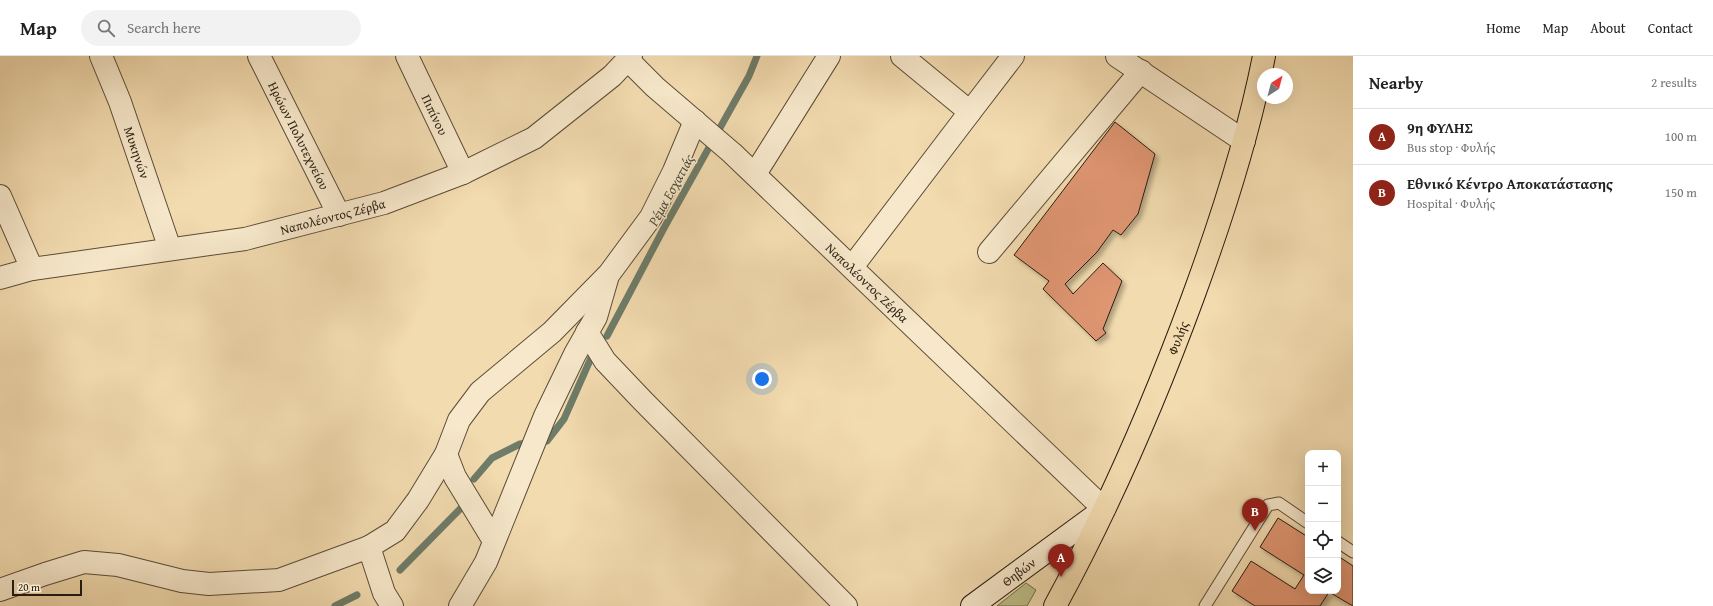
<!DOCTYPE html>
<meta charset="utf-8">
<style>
body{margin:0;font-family:"Gentium Book Plus",serif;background:#f2f2f2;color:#222}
.controls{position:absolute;right:12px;bottom:12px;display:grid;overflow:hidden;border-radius:8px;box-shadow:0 4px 16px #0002}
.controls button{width:36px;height:36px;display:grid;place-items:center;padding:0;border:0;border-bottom:1px solid #e0e0e0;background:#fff;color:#222;font:20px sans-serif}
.compass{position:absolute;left:1257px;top:12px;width:36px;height:36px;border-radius:50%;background:#fff;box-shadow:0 4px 16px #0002;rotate:36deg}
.scale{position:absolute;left:12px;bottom:10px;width:70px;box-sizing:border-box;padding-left:4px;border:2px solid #291d10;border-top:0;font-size:11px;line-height:14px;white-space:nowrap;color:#291d10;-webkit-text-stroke:3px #f7e8cb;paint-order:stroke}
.you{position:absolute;left:762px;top:323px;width:14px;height:14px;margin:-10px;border:3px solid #fff;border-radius:50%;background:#1a73e8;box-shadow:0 0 0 6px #1a73e833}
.badge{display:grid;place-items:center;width:26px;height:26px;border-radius:50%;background:#8f2418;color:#fff;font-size:13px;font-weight:700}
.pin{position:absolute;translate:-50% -33px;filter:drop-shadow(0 1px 2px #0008)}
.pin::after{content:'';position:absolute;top:21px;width:14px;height:12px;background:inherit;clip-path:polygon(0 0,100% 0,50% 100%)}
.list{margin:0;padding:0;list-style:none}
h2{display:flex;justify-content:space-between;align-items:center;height:52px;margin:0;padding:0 16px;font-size:17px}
h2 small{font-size:13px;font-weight:400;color:#767676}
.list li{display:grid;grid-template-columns:26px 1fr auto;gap:12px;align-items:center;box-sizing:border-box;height:56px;padding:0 16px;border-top:1px solid #e0e0e0}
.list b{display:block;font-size:15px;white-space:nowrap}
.list p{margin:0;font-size:13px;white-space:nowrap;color:#767676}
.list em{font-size:13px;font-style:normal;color:#767676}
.icon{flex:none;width:22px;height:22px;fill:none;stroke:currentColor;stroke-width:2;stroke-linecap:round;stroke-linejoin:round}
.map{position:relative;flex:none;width:1353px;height:550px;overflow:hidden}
header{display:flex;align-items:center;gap:24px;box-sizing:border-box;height:56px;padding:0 20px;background:#fff;border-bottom:1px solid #e0e0e0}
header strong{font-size:19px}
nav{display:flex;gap:22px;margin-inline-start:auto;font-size:14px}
.search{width:280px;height:36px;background:#f2f2f2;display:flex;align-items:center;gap:10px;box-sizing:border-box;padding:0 14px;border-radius:22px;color:#767676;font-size:15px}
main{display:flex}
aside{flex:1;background:#fff}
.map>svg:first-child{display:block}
.green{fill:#bdc089;stroke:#736e4c}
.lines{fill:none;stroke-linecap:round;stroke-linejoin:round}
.stream{stroke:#6e7c69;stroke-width:7}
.building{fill:#df9672;stroke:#291d10;filter:url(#shadow)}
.service-casing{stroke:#5b4c38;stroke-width:13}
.minor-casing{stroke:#5b4c38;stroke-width:24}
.secondary-casing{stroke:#291d10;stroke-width:24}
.primary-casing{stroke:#291d10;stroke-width:24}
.service{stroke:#f7e8cb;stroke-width:11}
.minor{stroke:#f7e8cb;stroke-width:22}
.secondary{stroke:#f7e8cb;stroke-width:22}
.primary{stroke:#f2dbaf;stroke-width:22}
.labels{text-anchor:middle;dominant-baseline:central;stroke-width:3;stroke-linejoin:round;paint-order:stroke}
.street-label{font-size:13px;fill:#291d10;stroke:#f7e8cb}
.water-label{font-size:14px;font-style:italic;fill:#4c4d3d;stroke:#f7e8cb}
</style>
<header>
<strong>Map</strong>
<div class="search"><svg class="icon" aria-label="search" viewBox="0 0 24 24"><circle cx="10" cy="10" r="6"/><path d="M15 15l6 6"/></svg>Search here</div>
<nav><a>Home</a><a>Map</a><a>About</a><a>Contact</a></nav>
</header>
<main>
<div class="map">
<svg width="1353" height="550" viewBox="0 0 1353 550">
<defs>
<filter id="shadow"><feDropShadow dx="3.5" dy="3.5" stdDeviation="2" flood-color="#0004"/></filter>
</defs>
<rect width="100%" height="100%" fill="#f2dbaf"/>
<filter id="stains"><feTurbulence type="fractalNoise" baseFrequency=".005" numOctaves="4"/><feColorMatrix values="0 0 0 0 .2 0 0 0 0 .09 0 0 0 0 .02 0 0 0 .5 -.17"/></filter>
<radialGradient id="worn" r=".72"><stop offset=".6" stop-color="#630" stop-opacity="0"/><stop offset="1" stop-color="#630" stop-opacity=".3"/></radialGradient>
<!-- green -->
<path class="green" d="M1026 527 1036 534 1027 550H997Z"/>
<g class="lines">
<!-- stream -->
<path class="stream" d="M607 280 664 172 749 20 757 0
M474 423 492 402 520 388 547 385 564 363 591 302
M400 514 461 452
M335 550 357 539"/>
</g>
<!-- building -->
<path class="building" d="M1115 66 1155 98 1138 158 1121 179 1113 174 1097 196 1065 228 1073 238 1103 207 1122 225 1103 273 1106 277 1096 285 1043 233 1049 225 1014 199Z
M1278 462 1308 481V535H1338V500L1353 510V550L1329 536 1320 550H1255L1232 535 1251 505 1295 533 1304 519 1260 491Z"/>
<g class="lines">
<defs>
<path id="service" d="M1338 486 1353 496
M1205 550 1268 449 1279 447 1308 467"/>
<g id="minor">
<path id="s1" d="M101 0 120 46 170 193"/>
<path id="s2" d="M259 0 339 159"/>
<path id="s3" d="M407 0 463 117"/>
<path d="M1117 0 1244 85"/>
<path id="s4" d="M628 4 655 31 732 97 1104 453"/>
<path d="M970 56 1013 0"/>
<path d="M755 118 829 0"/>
<path d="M0 140 32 213"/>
<path d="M989 196 1141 15"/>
<path d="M852 211 970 56 902 0"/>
<path id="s5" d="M0 222 32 213 245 183 384 147 463 117 534 82 612 20 631 0"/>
<path d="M587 276 605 305 643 345 846 550"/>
<path d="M446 398 455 421 494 485"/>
<path d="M369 491 384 537 392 550"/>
<path d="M0 534 45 518 84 506 118 509 182 525 209 528 279 524 369 491 395 475 418 444 446 398 459 364 480 336 552 276 609 218 651 161 674 115 695 65"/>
<path d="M460 550 486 506 545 360 575 298 596 261 607 223"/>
</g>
<g id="secondary">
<path id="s6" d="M972 550 1104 453"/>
</g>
<g id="primary">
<path id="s7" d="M1055 550C1109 451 1154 347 1193 241 1222 162 1248 82 1264 0"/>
</g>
</defs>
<!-- service casing -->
<use href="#service" class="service-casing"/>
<!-- minor casing -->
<use href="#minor" class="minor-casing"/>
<!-- secondary casing -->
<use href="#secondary" class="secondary-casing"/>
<!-- primary casing -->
<use href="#primary" class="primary-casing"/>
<!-- service -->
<use href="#service" class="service"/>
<!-- minor -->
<use href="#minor" class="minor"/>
<!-- secondary -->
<use href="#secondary" class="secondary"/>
<!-- primary -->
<use href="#primary" class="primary"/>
</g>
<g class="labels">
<!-- street labels -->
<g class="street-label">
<text stroke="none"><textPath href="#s3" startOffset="65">Πιπίνου</textPath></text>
<text stroke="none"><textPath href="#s2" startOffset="89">Ηρώων Πολυτεχνείου</textPath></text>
<text stroke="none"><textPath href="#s1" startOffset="103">Μυκηνών</textPath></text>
<text stroke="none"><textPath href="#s5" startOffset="339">Ναπολέοντος Ζέρβα</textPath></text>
<text stroke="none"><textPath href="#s4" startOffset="327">Ναπολέοντος Ζέρβα</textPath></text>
<text stroke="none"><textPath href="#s7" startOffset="295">Φυλής</textPath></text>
<text stroke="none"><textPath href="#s6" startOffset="58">Θηβών</textPath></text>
</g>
<!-- water labels -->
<g class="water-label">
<text transform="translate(671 134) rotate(-61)">Ρέμα Εσχατιάς</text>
</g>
</g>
<rect width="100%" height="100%" filter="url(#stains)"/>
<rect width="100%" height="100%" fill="url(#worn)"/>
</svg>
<div class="controls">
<button>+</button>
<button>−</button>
<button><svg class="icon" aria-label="locate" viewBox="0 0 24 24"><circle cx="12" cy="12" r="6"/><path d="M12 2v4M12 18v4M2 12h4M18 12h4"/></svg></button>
<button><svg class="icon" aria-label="layers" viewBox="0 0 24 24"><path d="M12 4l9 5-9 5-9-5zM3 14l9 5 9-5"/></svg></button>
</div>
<svg class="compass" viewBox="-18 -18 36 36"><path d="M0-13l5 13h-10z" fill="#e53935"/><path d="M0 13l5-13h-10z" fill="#767676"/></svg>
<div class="scale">20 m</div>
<div class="you"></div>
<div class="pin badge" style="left:1061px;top:521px">A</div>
<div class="pin badge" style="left:1255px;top:475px">B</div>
</div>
<aside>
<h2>Nearby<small>2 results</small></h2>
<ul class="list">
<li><span class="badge">A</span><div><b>9η ΦΥΛΗΣ</b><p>Bus stop · Φυλής</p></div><em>100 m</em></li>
<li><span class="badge">B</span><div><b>Εθνικό Κέντρο Αποκατάστασης</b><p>Hospital · Φυλής</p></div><em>150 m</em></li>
</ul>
</aside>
</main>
